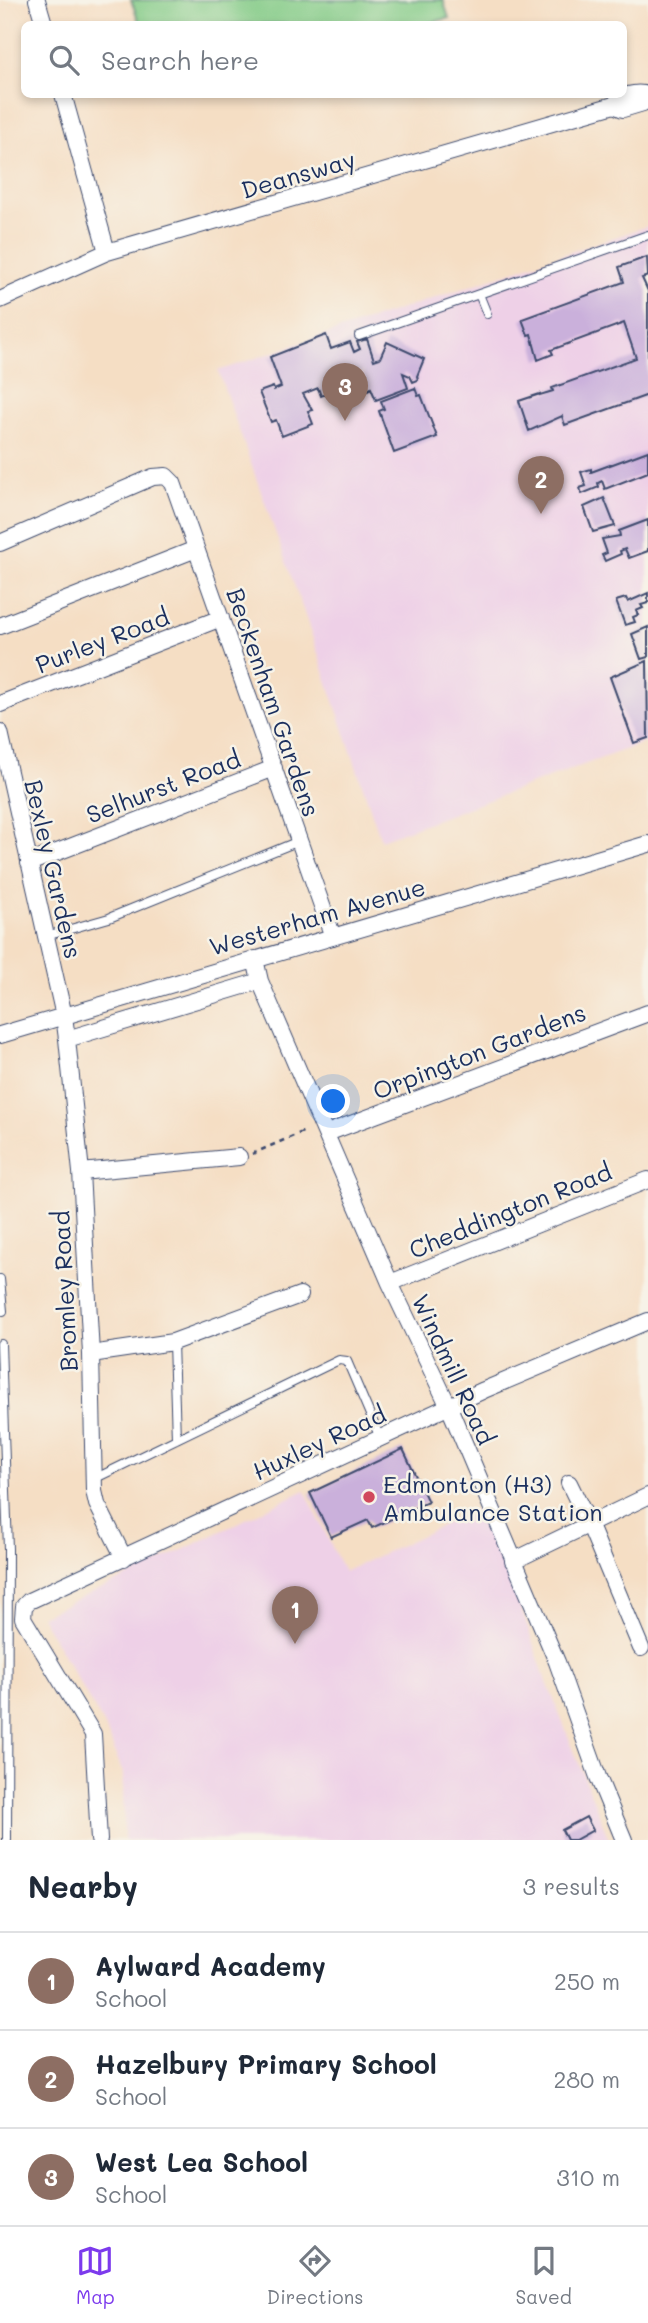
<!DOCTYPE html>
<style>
body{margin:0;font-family:Mali,sans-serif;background:#f6f6f7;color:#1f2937}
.you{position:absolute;left:334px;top:1102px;width:24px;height:24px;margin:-18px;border:5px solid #fff;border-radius:50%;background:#1a73e8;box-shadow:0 0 0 10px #1a73e833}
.badge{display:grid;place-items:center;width:46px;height:46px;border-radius:50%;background:#7c3aed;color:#fff;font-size:23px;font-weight:700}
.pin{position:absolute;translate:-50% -58px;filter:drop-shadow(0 2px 4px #0008)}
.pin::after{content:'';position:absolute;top:37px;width:24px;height:21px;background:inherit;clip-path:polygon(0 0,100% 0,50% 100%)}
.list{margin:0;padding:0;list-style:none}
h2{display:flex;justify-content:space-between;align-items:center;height:91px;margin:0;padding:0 28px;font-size:30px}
h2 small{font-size:23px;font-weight:400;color:#747a83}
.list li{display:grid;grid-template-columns:46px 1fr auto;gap:21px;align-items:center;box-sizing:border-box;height:98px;padding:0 28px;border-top:2px solid #e0e1e3}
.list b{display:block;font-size:26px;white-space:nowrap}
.list p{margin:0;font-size:23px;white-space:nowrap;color:#747a83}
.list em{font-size:23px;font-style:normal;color:#747a83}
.icon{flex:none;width:38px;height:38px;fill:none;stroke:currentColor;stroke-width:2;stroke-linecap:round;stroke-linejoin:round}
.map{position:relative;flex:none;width:648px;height:1840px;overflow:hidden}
.search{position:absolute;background:#fff;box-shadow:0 4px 10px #0003;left:21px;right:21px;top:21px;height:77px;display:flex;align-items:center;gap:18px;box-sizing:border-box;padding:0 24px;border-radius:10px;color:#747a83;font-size:26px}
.sheet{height:385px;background:#fff}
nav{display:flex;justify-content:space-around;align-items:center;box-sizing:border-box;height:98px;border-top:2px solid #e0e1e3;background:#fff;font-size:19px;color:#747a83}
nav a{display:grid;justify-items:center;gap:4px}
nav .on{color:#7c3aed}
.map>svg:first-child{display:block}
.built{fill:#eed0e7}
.green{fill:#83cb87;stroke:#4f7d72;stroke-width:2}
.building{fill:#cab0db}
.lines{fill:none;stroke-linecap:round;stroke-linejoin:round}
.lane-casing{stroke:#3c496d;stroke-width:10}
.street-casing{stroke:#3c496d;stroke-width:18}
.path{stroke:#3c496d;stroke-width:2.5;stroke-dasharray:5 5;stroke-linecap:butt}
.lane{stroke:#fff;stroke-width:8}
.street{stroke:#fff;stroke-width:16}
.poi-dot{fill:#d1495b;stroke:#f7f3e8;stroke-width:2.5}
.labels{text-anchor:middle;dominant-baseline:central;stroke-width:5;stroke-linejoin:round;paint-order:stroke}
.street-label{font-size:24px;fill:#1b2f5e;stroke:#f7f3e8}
.poi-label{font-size:24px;fill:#1b2f5e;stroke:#f7f3e8;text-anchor:start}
</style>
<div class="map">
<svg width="648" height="1840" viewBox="0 0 648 1840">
<rect width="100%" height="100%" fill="#f7f3e8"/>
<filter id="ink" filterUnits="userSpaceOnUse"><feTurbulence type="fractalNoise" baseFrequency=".0143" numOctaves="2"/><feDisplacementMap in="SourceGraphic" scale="14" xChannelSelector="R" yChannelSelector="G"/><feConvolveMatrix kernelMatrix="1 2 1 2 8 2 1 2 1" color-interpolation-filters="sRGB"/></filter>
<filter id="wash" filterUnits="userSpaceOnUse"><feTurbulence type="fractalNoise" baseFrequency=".00686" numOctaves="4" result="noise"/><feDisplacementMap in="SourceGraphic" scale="28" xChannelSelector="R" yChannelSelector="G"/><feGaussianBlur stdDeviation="1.57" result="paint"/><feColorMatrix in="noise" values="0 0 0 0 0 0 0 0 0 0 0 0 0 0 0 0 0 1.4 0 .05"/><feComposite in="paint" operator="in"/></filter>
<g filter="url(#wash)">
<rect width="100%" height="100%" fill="#f5dec4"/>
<!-- built -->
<path class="built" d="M648 226V741L381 840 306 618 218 371Z
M305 1490 344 1572 477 1509 504 1560 543 1672 609 1840H124L123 1773 106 1729 41 1616 140 1571Z"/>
<!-- green -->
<path class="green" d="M131 0H443L449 18 425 24H140Z"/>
<g id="blocks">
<!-- building -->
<path class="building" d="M647 257 648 276 642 278 648 291V395L565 425 562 416 529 431 519 401 540 394V395L553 391 552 388 636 358 624 323 551 350 553 354 538 360 531 334 528 335 522 319 624 282 619 267Z
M326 335 331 349 350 342 354 352 360 349 357 342 367 339 374 360 380 358 387 342 424 359 417 376 418 380 413 382 410 376 403 373 408 388 376 400 371 388 368 390 363 371 348 377 351 384 321 396 318 388 303 394 312 410 308 411 313 424 282 436 276 420 271 422 259 392 273 387 274 390 281 387 270 357Z
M415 388 418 396 421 395 437 437 394 453 379 411 384 409 381 401Z
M648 451V472L605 489 602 481 598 483 599 487 582 494 580 488 586 486 581 472 591 469V472Z
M604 498 615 526 593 532 584 507Z
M648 520V551L629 558 625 549 620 551 621 554 605 561 602 555 607 553 602 539 620 536 619 531Z
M648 593V603L641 605 643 608 636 611 638 615 633 617 635 622 625 625 616 601 626 598 628 602Z
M648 627V657L641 659 632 634Z
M647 661 648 738 634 743 610 677Z
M403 1449 428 1502 372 1528 368 1520 331 1537 310 1493Z
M586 1817 593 1830 575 1840H567L562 1830Z"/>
</g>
</g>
<g filter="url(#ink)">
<use href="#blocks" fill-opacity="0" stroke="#3c496d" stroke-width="2"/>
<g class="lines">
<defs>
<path id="lane" d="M487 314 479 294 648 235
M359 336 479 294
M46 936 109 918 299 841
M0 1279 3 1311
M173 1342 176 1439
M1 1344 8 1549 7 1840
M94 1479 339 1360 347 1361 380 1438"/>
<path id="street" d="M37 0 44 24
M63 94 107 252
M614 105 623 109 643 103 648 97
M0 300 107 252 614 105C622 95 636 91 648 95
M0 543 153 477 166 476 173 483 333 937
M0 626 196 549
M0 704 221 618
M0 732 64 1016 67 1039 81 1172 91 1354 94 1491 97 1504 124 1558
M29 863 274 768
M255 959 260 981 390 1283 449 1407 557 1662 598 1777 624 1840
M0 1035 648 844
M67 1039 260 981
M327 1133 648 1013
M81 1172 239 1157
M390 1283 648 1180
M91 1354 173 1342 300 1295
M569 1483 590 1526 641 1648
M513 1561 648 1496
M99 1840 93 1734 23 1618 24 1606 29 1601 484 1390 648 1321"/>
</defs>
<!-- lane casing -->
<use href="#lane" class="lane-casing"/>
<!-- street casing -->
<use href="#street" class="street-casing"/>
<!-- path -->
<path class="path" d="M252 1154 307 1130"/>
<!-- lane -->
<use href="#lane" class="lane"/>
<!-- street -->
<use href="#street" class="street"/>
</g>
</g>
<!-- markers -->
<circle class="poi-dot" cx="369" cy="1497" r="7"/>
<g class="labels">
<!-- street labels -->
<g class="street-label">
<text transform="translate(298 174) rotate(-16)">Deansway</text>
<text transform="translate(102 640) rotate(-21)">Purley Road</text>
<text transform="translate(274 702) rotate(71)">Beckenham Gardens</text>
<text transform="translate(163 786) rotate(-21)">Selhurst Road</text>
<text transform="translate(54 869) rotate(77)">Bexley Gardens</text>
<text transform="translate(317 916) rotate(-16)">Westerham Avenue</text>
<text transform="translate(479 1051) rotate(-21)">Orpington Gardens</text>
<text transform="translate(510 1210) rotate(-22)">Cheddington Road</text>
<text transform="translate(64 1291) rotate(-93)">Bromley Road</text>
<text transform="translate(454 1369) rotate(65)">Windmill Road</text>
<text transform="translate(319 1442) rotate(-25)">Huxley Road</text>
</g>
<!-- poi labels -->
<g class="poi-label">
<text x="383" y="1483">Edmonton (H3)<tspan x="383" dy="28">Ambulance Station</tspan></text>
</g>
</g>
</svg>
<div class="you"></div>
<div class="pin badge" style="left:295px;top:1644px;background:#8d6e63">1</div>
<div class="pin badge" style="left:541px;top:514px;background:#8d6e63">2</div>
<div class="pin badge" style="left:345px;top:421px;background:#8d6e63">3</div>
<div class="search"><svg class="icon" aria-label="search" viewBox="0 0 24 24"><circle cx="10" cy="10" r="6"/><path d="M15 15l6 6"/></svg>Search here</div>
</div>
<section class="sheet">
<h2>Nearby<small>3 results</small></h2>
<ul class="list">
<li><span class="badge" style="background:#8d6e63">1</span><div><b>Aylward Academy</b><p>School</p></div><em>250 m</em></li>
<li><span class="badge" style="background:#8d6e63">2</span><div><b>Hazelbury Primary School</b><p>School</p></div><em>280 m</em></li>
<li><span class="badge" style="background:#8d6e63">3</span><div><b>West Lea School</b><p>School</p></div><em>310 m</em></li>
</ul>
</section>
<nav>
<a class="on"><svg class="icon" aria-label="map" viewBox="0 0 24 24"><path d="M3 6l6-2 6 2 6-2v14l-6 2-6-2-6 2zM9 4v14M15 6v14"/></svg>Map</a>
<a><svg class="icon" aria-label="directions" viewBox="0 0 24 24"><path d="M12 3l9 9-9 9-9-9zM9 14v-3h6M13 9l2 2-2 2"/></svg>Directions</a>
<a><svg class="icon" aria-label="saved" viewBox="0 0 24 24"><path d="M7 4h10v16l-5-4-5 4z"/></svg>Saved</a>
</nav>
